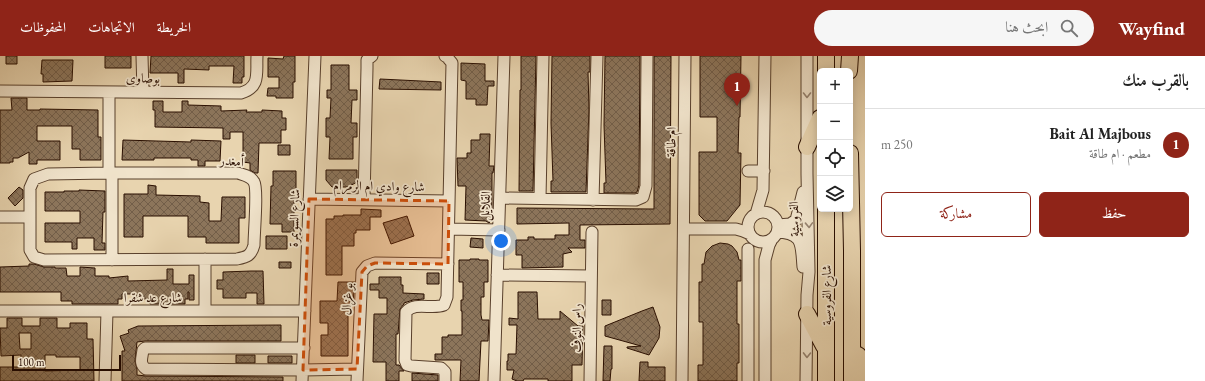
<!DOCTYPE html>
<html lang="ar">
<meta charset="utf-8">
<style>
body{margin:0;font-family:"EB Garamond",Amiri,serif;background:#f6f6f6;color:#222;direction:rtl}
.controls{position:absolute;right:12px;top:12px;display:grid;overflow:hidden;border-radius:6px;box-shadow:0 2px 10px #0003}
.controls button{width:36px;height:36px;display:grid;place-items:center;padding:0;border:0;border-bottom:1px solid #e0e0e0;background:#fff;color:#222;font:20px sans-serif}
.scale{position:absolute;left:12px;bottom:10px;width:109px;box-sizing:border-box;padding-left:4px;border:2px solid #290e00;border-top:0;font-size:11px;line-height:14px;white-space:nowrap;color:#290e00;-webkit-text-stroke:3px #f0e3cb;paint-order:stroke}
.you{position:absolute;left:501px;top:185px;width:14px;height:14px;margin:-10px;border:3px solid #fff;border-radius:50%;background:#1a73e8;box-shadow:0 0 0 6px #1a73e833}
.badge{display:grid;place-items:center;width:26px;height:26px;border-radius:50%;background:#8f2418;color:#fff;font-size:13px;font-weight:700}
.pin{position:absolute;translate:-50% -33px;filter:drop-shadow(0 1px 2px #0008)}
.pin::after{content:'';position:absolute;top:21px;width:14px;height:12px;background:inherit;clip-path:polygon(0 0,100% 0,50% 100%)}
.list{margin:0;padding:0;list-style:none}
h2{display:flex;justify-content:space-between;align-items:center;height:52px;margin:0;padding:0 16px;font-size:17px}
h2 small{font-size:13px;font-weight:400;color:#767676}
.list li{display:grid;grid-template-columns:26px 1fr auto;gap:12px;align-items:center;box-sizing:border-box;height:72px;padding:0 16px;border-top:1px solid #e0e0e0}
.list b{display:block;font-size:15px;white-space:nowrap}
.list p{margin:0;font-size:13px;white-space:nowrap;color:#767676}
.list em{font-size:13px;font-style:normal;color:#767676}
.actions{display:flex;gap:8px;padding:12px 16px}
.actions a{flex:1;padding:9px 0;border:1px solid #8f2418;border-radius:6px;text-align:center;font-size:14px;color:#8f2418}
.actions .main{background:#8f2418;color:#fff}
.icon{flex:none;width:22px;height:22px;fill:none;stroke:currentColor;stroke-width:2;stroke-linecap:round;stroke-linejoin:round}
.map{position:relative;flex:none;width:865px;height:325px;overflow:hidden;direction:ltr}
header{display:flex;align-items:center;gap:24px;box-sizing:border-box;height:56px;padding:0 20px;background:#8f2418;color:#fff}
header strong{font-size:19px}
nav{display:flex;gap:22px;margin-inline-start:auto;font-size:14px}
.search{width:280px;height:36px;background:#f6f6f6;display:flex;align-items:center;gap:10px;box-sizing:border-box;padding:0 14px;border-radius:22px;color:#767676;font-size:15px}
main{display:flex}
aside{flex:1;background:#fff}
.map>svg:first-child{display:block}
.building{fill:url(#building-cross-hatch);stroke:#290e00;fill-rule:evenodd}
.lines{fill:none;stroke-linecap:round;stroke-linejoin:round}
.minor-casing{stroke:#59402c;stroke-width:13}
.highway-casing{stroke:#290e00;stroke-width:18}
.minor{stroke:#f0e3cb;stroke-width:11}
.highway{stroke:#e8d4af;stroke-width:16}
.oneway{stroke:#968370}
.marked{fill:#cb4e0a;fill-opacity:0.2;stroke:#cb4e0a;stroke-width:3;stroke-dasharray:8 5;stroke-linejoin:round}
.labels{text-anchor:middle;dominant-baseline:central;stroke-width:3.5;stroke-linejoin:round;paint-order:stroke}
.street-label{font-size:13px;fill:#290e00;stroke:#f0e3cb}
</style>
<header>
<strong>Wayfind</strong>
<div class="search"><svg class="icon" aria-label="search" viewBox="0 0 24 24"><circle cx="10" cy="10" r="6"/><path d="M15 15l6 6"/></svg>ابحث هنا</div>
<nav><a>الخريطة</a><a>الاتجاهات</a><a>المحفوظات</a></nav>
</header>
<main>
<aside>
<h2>بالقرب منك<small></small></h2>
<ul class="list">
<li><span class="badge">1</span><div><b>Bait Al Majbous</b><p>مطعم · ام طاقة</p></div><em>250 m</em></li>
</ul>
<div class="actions"><a class="main">حفظ</a><a>مشاركة</a></div>
</aside>
<div class="map">
<svg width="865" height="325" viewBox="0 0 865 325">
<defs>
<pattern id="building-cross-hatch" width="8" height="8" patternUnits="userSpaceOnUse"><rect width="8" height="8" fill="#8c755b"/><path d="M0 0l8 8M0 8l8-8" fill="none" stroke="#725e49"/></pattern>
</defs>
<rect width="100%" height="100%" fill="#e8d4af"/>
<filter id="stains"><feTurbulence type="fractalNoise" baseFrequency=".005" numOctaves="4"/><feColorMatrix values="0 0 0 0 .2 0 0 0 0 .09 0 0 0 0 .02 0 0 0 .5 -.17"/></filter>
<radialGradient id="worn" r=".72"><stop offset=".6" stop-color="#630" stop-opacity="0"/><stop offset="1" stop-color="#630" stop-opacity=".3"/></radialGradient>
<!-- building -->
<path class="building" d="M6 0H17V8H6Z
M105 0H131V12H105Z
M151 0H244V21H242V27H233L234 10H209V14L184 13V27H178V17H150Z
M284 0H295V26H293V42H276V40H267L268 32H279V21H268V2L283 3Z
M521 0H536L533 135H519L520 34H521Z
M552 0H590V16H588L589 53 586 136H551V125H553L551 67Z
M605 0H640L639 129 637 136 635 137H604V127H606L604 69Z
M654 0H671L670 168 580 169V184H585V192H568L572 196 563 198V211L522 212V199H516V184H528V181H534V183H555V179H569V167L517 168V152L654 153Z
M700 0H741L740 61H739L738 97H741L740 149 727 165H705L699 159V96H717V61H700Z
M42 4H73L72 25 43 26V18H41Z
M461 7 485 8V25H494V30H488L487 49H476V43H466V25L461 24Z
M331 9H349V34H357V44H352L351 67H357V81H353V103H329L330 81H326V62H330L331 42H327V34H331Z
M380 23 441 26V34L379 33Z
M11 42H27V54H40V53L98 54V81H101V104H80V93H72V70H37V85H60V104H37V108H29V96L18 102H13V106H10V107H0V54H12Z
M153 45H163V56H182V45H188V49L221 50V55L247 54 246 56H262V54L282 55V62H286V74H281V87H259L258 117H255L250 114V107L243 106V76H230V83H223V72L155 71V54H153Z
M480 78H490L489 110H494L493 117H492V163L489 167 486 165 465 164 466 130H458L457 102H467V97H471V84H480Z
M123 84 191 86V84L221 85 220 105H205V110H198V104H191V102H154V104H122Z
M278 89H290V99H278Z
M326 114H357V126L348 131H332L326 124Z
M273 115H296V138H294V176H282V168H270L271 130H273Z
M148 129 156 130V139L200 140V146L209 147V165H221L222 141H245V162H239V187H206V181H188V160H143V181H124V138H148Z
M19 131 23 134V142L15 150 8 142Z
M79 134 105 135V156H103L102 187H105V194H94V182H77V193H72V186H45V167H80V155H45V136H64V135H79Z
M361 153 381 154V161H370V174H356V177H354V190H342V219H326V163H334V160H343V159H361Z
M407 160 414 180 391 188 383 167Z
M266 180H287V193H266Z
M471 182 483 183V192L470 191Z
M720 187 728 188 732 190 737 196 739 204H741V225H737V268H739V307H737V325H698V309H703V266H699V226H702V208H704L706 196 712 190Z
M470 203H479V204H488V226H484V241H481V259L482 264H489L488 285H481L479 325H460L461 304H435V298H442V281H448V279H462V255H461V244H463V226H459V204H470Z
M279 206H291V212H279Z
M29 208H34L44 211H55V212H66L67 220H80V211L95 212V220H109V222L128 220V225L167 224V213H173V228H189V219H194V244H189V236H188V243H185V248H150V243H136V238H122V243H118V248H72V245H61V236H0V211L29 210Z
M251 215H263L264 248H257V237H246V242H223V233H217V224H223V216Z
M427 217H439V228H427Z
M379 221H401V229H403V237L424 238V243L413 244 404 247V248L400 253 398 278H396V309H399L404 315H399V325H386V306H373L374 258H387V242H379V234H370V228H379Z
M338 226H355L353 245H350V259H348V300H321V279H328V267H320V245H337Z
M518 236H537L538 263H560V255L578 270H583L582 309H572V325H548V323H524L523 325H517L512 323 514 314H507V305H508V298H516L517 269H509V262L518 263Z
M602 244H611V259H602Z
M653 251 660 271 659 282 649 299 627 292V291L641 290 605 280V270L642 255Z
M7 262H22V270H40V262H57V272H70V267H87V283H93L94 325H0V311H21V299L1 300 0 272H7ZM19 277H31V293H20ZM45 299H56V301H80V314L45 315Z
M281 269V285H145L137 286 135 305 137 313V319L146 320 283 321V325H122V295H125L120 280 129 277 128 274 138 270Z
M604 290H612V313H611L610 325H603Z
M236 299H255V307H236Z
M268 300H292V307H268Z
M640 306H648V311H665V325H639Z
M412 317 438 319V325H412Z"/>
<g class="lines">
<defs>
<path id="minor" d="M142 0 143 36
M445 0 447 1 452 7 447 241 444 249C432 254 415 245 406 256L405 304 407 309 411 310 441 312 445 316V325
M0 35 241 37C261 31 256 17 257 0
M109 36V117
M748 115H764
M109 117H238C243 119 251 120 254 126 258 133 254 178 254 189 251 200 247 201 237 203L44 204 34 201 30 194V132L34 123 48 118Z
M500 142 636 144 643 141 646 130 647 0
M540 142 543 0
M309 143 449 145
M364 144 367 12V4L372 0
M593 144 597 0
M748 171a15 15 0 1 1 30 0a15 15 0 1 1-30 0Z
M756 158 763 134 765 0
M0 161H30
M778 169 790 168 796 164 803 136
M449 173 499 174
M684 173H736L743 175 750 178
M777 176C804 177 801 189 803 211
M748 193V325
M205 203V255
M112 204V117
M497 219 591 220
M0 255H305
M304 292H145L143 294C142 302 139 308 146 313L303 314 357 313
M105 325 107 255
M302 325 315 0
M357 325 362 216 367 210 375 207 448 208
M494 325 504 0
M590 325 592 176
M682 325 685 0
M765 325V204L769 189 772 183
M806 325 807 239 809 216 807 118V0"/>
<path id="highway" d="M826 15V0
M849 15 850 0
M807 91 820 62
M850 97 852 195V325
M826 153V325
M807 258 824 290
M858 299 859 311 865 324"/>
</defs>
<!-- minor casing -->
<use href="#minor" class="minor-casing"/>
<!-- highway casing -->
<use href="#highway" class="highway-casing"/>
<!-- minor -->
<use href="#minor" class="minor"/>
<!-- highway -->
<use href="#highway" class="highway"/>
</g>
<!-- one-way arrows -->
<defs><path id="oneway-chevron" d="M-2-3.5L2.5 0L-2 3.5" fill="none" stroke-width="1.6" stroke-linecap="round" stroke-linejoin="round"/></defs>
<g class="oneway">
<use href="#oneway-chevron" transform="translate(807 39) rotate(90)"/>
<use href="#oneway-chevron" transform="translate(809 169) rotate(88)"/>
<use href="#oneway-chevron" transform="translate(807 299) rotate(91)"/>
</g>
<!-- marked area -->
<path class="marked" d="M309 143 449 145 448 208 375 207 367 210 362 216 357 313 303 314Z"/>
<g class="labels">
<!-- street labels -->
<g class="street-label">
<text transform="translate(143 22) rotate(1)">بوصاوى</text>
<text transform="translate(671 86) rotate(-89)">ام طاقة</text>
<text transform="translate(232 105) rotate(5)">أمغدر</text>
<text transform="translate(379 130) rotate(1)">شارع وادي ام الرمرام</text>
<text transform="translate(485 150) rotate(-88)">القلايل</text>
<text transform="translate(294 162) rotate(-88)">شارع السويمرة</text>
<text transform="translate(794 163) rotate(-92)">الفروسية</text>
<text transform="translate(826 239) rotate(-90)">شارع الفروسية</text>
<text x="153" y="241">شارع عد شقرا</text>
<text transform="translate(347 243) rotate(-87)">بو غزال</text>
<text transform="translate(576 272) rotate(-90)">راس النوف</text>
</g>
</g>
<rect width="100%" height="100%" filter="url(#stains)"/>
<rect width="100%" height="100%" fill="url(#worn)"/>
</svg>
<div class="controls">
<button>+</button>
<button>−</button>
<button><svg class="icon" aria-label="locate" viewBox="0 0 24 24"><circle cx="12" cy="12" r="6"/><path d="M12 2v4M12 18v4M2 12h4M18 12h4"/></svg></button>
<button><svg class="icon" aria-label="layers" viewBox="0 0 24 24"><path d="M12 4l9 5-9 5-9-5zM3 14l9 5 9-5"/></svg></button>
</div>
<div class="scale">100 m</div>
<div class="you"></div>
<div class="pin badge" style="left:737px;top:50px">1</div>
</div>
</main>
